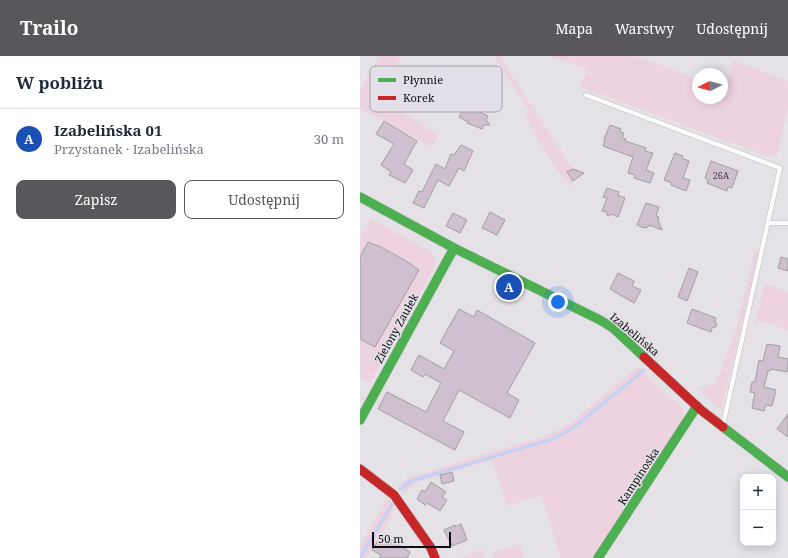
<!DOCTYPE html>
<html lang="pl">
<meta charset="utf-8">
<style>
body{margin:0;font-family:"Noto Serif",serif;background:#f2f2f3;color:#1f2937}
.controls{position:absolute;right:12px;bottom:12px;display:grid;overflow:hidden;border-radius:8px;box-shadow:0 2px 10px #0003}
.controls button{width:36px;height:36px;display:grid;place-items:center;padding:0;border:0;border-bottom:1px solid #e0e1e3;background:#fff;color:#1f2937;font:20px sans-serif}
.compass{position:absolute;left:332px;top:12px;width:36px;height:36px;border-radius:50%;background:#fff;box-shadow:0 2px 10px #0003;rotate:264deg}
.scale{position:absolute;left:12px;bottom:10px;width:79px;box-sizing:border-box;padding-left:4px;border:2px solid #0e0c0f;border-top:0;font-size:11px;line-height:14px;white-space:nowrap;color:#0e0c0f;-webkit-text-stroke:3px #e4e0e9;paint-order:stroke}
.you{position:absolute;left:198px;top:246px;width:14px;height:14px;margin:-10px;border:3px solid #fff;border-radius:50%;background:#1a73e8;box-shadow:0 0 0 6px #1a73e833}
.badge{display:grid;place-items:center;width:26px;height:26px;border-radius:50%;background:#59575b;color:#fff;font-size:13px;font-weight:700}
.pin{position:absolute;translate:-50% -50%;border:2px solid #fff;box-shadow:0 1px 4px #0006}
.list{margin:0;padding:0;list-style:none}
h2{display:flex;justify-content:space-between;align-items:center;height:52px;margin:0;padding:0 16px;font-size:17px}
h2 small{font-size:13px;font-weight:400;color:#747a83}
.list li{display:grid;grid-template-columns:26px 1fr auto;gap:12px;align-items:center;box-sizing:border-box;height:60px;padding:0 16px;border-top:1px solid #e0e1e3}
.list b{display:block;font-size:15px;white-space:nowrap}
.list p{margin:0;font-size:13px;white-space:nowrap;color:#747a83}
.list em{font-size:13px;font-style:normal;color:#747a83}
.actions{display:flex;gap:8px;padding:12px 16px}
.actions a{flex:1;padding:9px 0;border:1px solid #59575b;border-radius:8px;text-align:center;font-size:14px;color:#59575b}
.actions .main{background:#59575b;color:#fff}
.map{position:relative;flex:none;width:428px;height:502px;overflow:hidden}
header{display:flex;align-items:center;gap:24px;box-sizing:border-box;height:56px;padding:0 20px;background:#59575b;color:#fff}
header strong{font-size:19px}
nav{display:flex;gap:22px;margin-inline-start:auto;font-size:14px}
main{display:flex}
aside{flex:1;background:#fff}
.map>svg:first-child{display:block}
.green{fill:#edd2e0}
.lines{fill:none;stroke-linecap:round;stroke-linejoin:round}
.stream{stroke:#c2d2f4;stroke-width:3}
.building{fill:#cfc0cf;stroke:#a09ea1}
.lane-casing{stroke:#b9b7ba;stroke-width:5.5}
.fast-casing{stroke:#b9b7ba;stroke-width:10}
.jam-casing{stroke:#b9b7ba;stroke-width:10}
.lane{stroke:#fbfbfb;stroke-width:4.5}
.fast{stroke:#4caf50;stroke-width:9}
.jam{stroke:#c62828;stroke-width:9}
.labels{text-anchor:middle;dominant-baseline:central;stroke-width:3;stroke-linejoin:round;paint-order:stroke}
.number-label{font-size:9px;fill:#3e393f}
.street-label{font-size:11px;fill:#0e0c0f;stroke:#e4e0e9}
.key{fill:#e4e0e9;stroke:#a4a0a8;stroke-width:1}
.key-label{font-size:11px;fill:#0e0c0f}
</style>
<header>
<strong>Trailo</strong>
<nav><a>Mapa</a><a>Warstwy</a><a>Udostępnij</a></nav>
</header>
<main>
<aside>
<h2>W pobliżu<small></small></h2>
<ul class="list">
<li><span class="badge" style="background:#1a4fb4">A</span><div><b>Izabelińska 01</b><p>Przystanek · Izabelińska</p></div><em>30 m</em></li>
</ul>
<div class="actions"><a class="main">Zapisz</a><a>Udostępnij</a></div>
</aside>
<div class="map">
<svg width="428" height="502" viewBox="0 0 428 502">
<rect width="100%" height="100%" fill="#e4e2e7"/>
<!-- green -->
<path class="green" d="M20 0H41L22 38 21 45 79 78 72 91 0 52V34Z
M134 0H139L213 113 207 116 213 125 211 131C192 110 179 86 166 61L169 55Z
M187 0H276L338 23V42H362V32L366 33 373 4 428 25V50L418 97 410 101 220 31 227 12Z
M11 162 72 196 76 208 10 327 0 322V183Z
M395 194 399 196 361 354 338 332 356 327 376 274Z
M405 228 428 236V274L402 265 394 269Z
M278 310 286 319 323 354 324 365 233 502H201L181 439 147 450 132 404 55 427 44 437 38 431 47 422 182 381 210 368Z
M28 441 36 452 6 502H0V490Z
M160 488 164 502H134L132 497Z
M122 493 125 502H101Z"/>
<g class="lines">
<!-- stream -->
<path class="stream" d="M40 433 51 425 193 383 213 372 284 314
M0 502 33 447"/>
</g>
<!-- building -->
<path class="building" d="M105 49 128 60 126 64 130 69H124L122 73 107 67 108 66 99 61Z
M24 65 57 85 44 108 53 114 45 127 29 119 31 116 21 109 34 88 16 78Z
M250 69 261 73 260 76 264 77 262 82 266 83 265 85 286 92 285 95 293 97 286 114 294 117 290 127 274 122 275 119 268 117 273 101 243 90 245 83H244Z
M101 89 113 95 104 115 99 112 89 130 78 124 64 152 53 147 59 135 62 136 76 108 85 113 91 98 94 99Z
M315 97 323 100 322 102 329 105 323 122 330 124 326 135 311 129 312 127 304 124Z
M351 105 378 115 372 132 368 131 367 135 347 127 348 123 345 122Z
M213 113 224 117 213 125 207 116Z
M247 132 259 136 258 139 265 142 258 161 251 158 248 160 246 156 242 155 247 142 243 141Z
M286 147 299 151 296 160 299 161 298 164 302 174 289 169 288 171 284 172 277 169Z
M130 156 145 164 137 179 122 172Z
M93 157 107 164 100 177 86 170Z
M8 186 21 191 46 205 59 214 15 291 0 283V201Z
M421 201 428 203V215L418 212Z
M329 212 338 216 327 245 318 241Z
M258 217 274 225 272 230 281 234 274 247 250 233Z
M99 253 114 261 117 254 175 287 147 337 159 344 150 362 99 334 83 365 104 376 95 394 18 353 27 336 66 356 81 327 65 318 63 321 51 314 59 299 84 313 94 295 80 287Z
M332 253 356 262 355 265 357 270 352 272 351 276 327 267Z
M407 288 420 290 418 301 428 303V310L427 316 411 313 410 315H408L404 331 416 334 412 350 406 349 404 355 392 352 395 337 390 336 392 326H395L399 304 403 305Z
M428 358V381L417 373Z
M92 416 94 425 82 428 80 419Z
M71 426 86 436 82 441 87 444 80 455 67 447 65 449 57 443 62 434 65 436Z
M101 468 107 484 92 490 84 474 95 469V471Z
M22 478 50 496 47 502H19L21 499 12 494Z"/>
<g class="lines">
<defs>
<path id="lane" d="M226 39 420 112 363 369
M409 167H428"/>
<path id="fast" d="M0 141 94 192 240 264 253 272 284 301
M0 364 94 192
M363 371 428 421
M238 502 337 350"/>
<path id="jam" d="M284 301 341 354 363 371
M0 413 34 439 71 492 75 502"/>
</defs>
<!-- lane casing -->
<use href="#lane" class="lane-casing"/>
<!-- fast casing -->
<use href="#fast" class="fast-casing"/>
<!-- jam casing -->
<use href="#jam" class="jam-casing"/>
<!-- lane -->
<use href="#lane" class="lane"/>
<!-- fast -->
<use href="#fast" class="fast"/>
<!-- jam -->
<use href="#jam" class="jam"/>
</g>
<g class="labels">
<!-- number labels -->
<g class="number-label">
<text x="361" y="119">26A</text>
</g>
<!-- street labels -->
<g class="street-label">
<text transform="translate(36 272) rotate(-61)">Zielony Zaułek</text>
<text transform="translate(275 278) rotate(40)">Izabelińska</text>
<text transform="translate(278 420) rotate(-57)">Kampinoska</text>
</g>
</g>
<!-- legend -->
<rect x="10" y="10" width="132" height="46" rx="6" class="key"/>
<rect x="18" y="22" width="18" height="4" fill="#4caf50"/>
<rect x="18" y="40" width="18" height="4" fill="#c62828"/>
<g class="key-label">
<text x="43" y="28">Płynnie</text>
<text x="43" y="46">Korek</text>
</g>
</svg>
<div class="controls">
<button>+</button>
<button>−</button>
</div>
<svg class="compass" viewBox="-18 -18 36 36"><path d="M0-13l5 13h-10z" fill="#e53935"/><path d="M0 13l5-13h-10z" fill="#747a83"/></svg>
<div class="scale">50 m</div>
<div class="you"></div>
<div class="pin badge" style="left:149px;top:231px;background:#1a4fb4">A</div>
</div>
</main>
